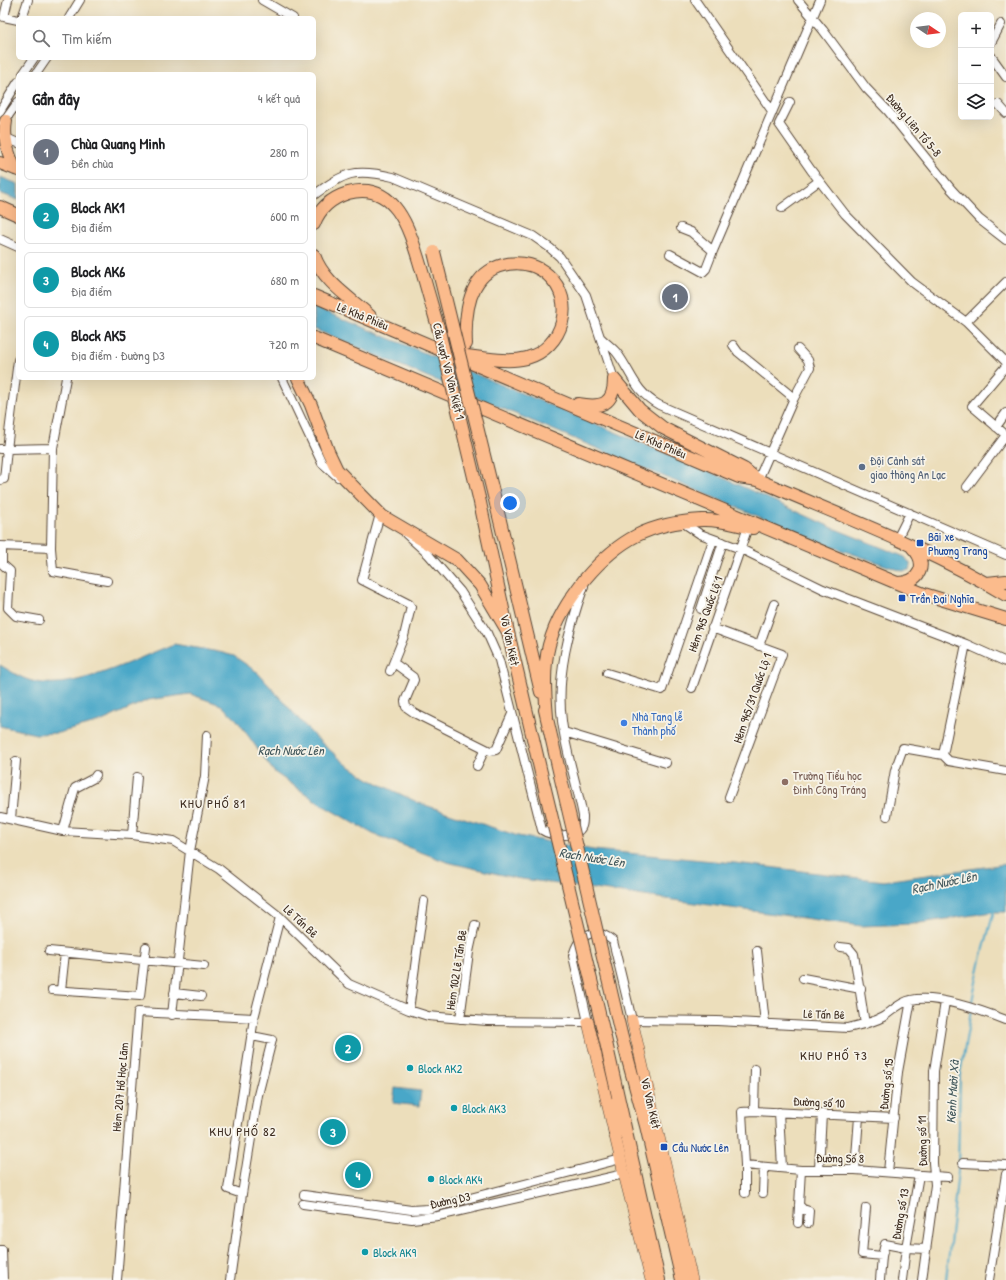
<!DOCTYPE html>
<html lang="vi">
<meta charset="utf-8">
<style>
body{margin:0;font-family:"Patrick Hand",sans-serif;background:#f2f2f2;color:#202124}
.controls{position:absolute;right:12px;top:12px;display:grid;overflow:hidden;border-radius:6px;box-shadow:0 4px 16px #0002}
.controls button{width:36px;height:36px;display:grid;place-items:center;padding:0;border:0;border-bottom:1px solid #e0e0e0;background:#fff;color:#202124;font:20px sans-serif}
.compass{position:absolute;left:910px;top:12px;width:36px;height:36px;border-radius:50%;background:#fff;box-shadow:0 4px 16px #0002;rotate:103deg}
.you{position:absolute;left:510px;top:503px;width:14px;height:14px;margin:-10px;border:3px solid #fff;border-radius:50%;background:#1a73e8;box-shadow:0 0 0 6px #1a73e833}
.badge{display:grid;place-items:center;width:26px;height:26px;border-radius:50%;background:#c8321e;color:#fff;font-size:13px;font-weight:700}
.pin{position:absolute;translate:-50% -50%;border:2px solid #fff;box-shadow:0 1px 4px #0006}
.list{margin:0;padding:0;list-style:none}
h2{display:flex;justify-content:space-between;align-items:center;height:52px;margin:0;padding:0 16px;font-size:17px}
h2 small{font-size:13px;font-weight:400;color:#757577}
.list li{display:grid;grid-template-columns:26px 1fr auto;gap:12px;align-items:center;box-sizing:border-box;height:56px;margin:0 8px 8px;padding:0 8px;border:1px solid #e0e0e0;border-radius:6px}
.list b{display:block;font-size:15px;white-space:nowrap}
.list p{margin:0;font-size:13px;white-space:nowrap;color:#757577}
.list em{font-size:13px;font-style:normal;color:#757577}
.icon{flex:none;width:22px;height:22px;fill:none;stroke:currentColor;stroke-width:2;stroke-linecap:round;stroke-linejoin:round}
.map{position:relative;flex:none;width:1006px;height:1280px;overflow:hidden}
.search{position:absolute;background:#fff;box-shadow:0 4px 16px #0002;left:16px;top:16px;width:300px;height:44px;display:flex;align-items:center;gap:10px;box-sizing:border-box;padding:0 14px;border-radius:6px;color:#757577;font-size:15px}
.panel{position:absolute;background:#fff;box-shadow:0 4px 16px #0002;left:16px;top:72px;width:300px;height:308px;border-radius:6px}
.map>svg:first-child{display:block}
.water{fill:#4aa7c8;stroke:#426873}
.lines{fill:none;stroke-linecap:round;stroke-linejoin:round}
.stream{stroke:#4aa7c8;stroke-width:2}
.minor-casing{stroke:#564536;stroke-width:10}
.major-casing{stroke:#564536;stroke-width:12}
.highway-casing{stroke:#564536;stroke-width:14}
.minor{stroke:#fff;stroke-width:8}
.major{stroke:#fbbb8c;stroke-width:11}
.highway{stroke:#fbbb8c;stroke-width:12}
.highway-bridge-casing{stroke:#564536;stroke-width:14;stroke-linecap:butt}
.highway-bridge{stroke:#fbbb8c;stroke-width:12}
.service-dot{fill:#5c6f8a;stroke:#f7f3e8;stroke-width:1.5}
.transit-dot{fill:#1a4fb4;stroke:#f7f3e8;stroke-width:1.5}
.shop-dot{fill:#3f7fe0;stroke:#f7f3e8;stroke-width:1.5}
.education-dot{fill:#8d6e63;stroke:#f7f3e8;stroke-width:1.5}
.culture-dot{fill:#0f9aa8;stroke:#f7f3e8;stroke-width:1.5}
.labels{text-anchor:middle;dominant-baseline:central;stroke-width:3.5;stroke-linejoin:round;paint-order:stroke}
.street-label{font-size:12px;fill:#3b2a1e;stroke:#f7f3e8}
.service-label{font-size:12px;fill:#4e5e75;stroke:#f7f3e8;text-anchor:start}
.transit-label{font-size:12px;fill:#164399;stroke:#f7f3e8;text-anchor:start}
.shop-label{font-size:12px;fill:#366cbe;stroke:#f7f3e8;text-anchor:start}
.education-label{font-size:12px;fill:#785e54;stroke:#f7f3e8;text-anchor:start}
.culture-label{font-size:12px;fill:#0d838f;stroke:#f7f3e8;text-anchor:start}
.water-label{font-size:13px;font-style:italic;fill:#40565a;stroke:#f7f3e8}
.neighbourhood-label{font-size:13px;letter-spacing:1px;fill:#3b2a1e;stroke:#f7f3e8}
</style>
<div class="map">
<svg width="1006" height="1280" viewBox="0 0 1006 1280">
<rect width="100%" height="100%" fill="#f7f3e8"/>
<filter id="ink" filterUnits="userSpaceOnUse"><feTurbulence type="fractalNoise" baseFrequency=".025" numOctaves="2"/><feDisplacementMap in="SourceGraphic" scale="8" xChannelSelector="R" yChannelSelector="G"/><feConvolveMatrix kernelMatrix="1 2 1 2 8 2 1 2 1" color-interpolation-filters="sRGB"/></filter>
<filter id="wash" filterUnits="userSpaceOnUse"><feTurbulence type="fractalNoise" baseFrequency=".012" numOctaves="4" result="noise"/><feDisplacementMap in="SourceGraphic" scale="16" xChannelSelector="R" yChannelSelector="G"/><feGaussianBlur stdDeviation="0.9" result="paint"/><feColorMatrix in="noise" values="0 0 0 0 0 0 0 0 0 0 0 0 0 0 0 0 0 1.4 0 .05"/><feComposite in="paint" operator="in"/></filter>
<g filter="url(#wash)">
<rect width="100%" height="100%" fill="#ecdebb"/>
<!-- water -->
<path class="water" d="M0 177 18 184V200L0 193Z
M314 307 704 469 833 528 905 557 911 565 910 570 902 571 824 544 314 329Z
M174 644 219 652 234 656 257 672 315 737 346 764 369 779 419 803 518 836 593 850 735 863 884 881 1006 864V912H993L913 924 861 926 515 878 447 862 373 834 322 805 274 772 237 720 221 705 190 694 148 700 100 722 58 733 36 734 0 726V665C12 672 22 679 36 682 77 690 135 659 174 644Z
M395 1088 421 1091 419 1106 393 1103Z"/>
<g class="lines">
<!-- stream -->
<path class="stream" d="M971 1006 980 963 994 911
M946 1280 958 1171 960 1075 971 1010"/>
</g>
</g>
<g filter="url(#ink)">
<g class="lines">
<defs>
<path id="minor" d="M8 0 4 17 18 20
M262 0 293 18
M695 0 772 111
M798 0 823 30 866 88 888 111 951 189 979 219 1006 240
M22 18 28 0
M69 18 80 0
M991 43 1001 24
M991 56 1006 77
M23 74 34 58
M36 74 47 58
M790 102 779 124 811 170 845 214 912 282 966 322 1006 362
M998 104 1006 113
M0 111 18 82
M3 123 18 102
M2 136 18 143
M314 195C345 172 355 168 393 177L533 236 550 248 560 257 586 295 614 379
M782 208 819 181
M681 228 691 232 713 251 820 0
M0 239 18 247
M670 254 703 272 706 269 713 251
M966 322 1006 282
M601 338C606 343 613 348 617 353 632 373 634 391 659 405L1006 555
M733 345 738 352 794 398
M18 360 7 449 53 448 66 378
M1006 366 972 406 1006 435
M282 378 322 463 338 477
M996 427 1006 413
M0 449H7L4 479 0 480
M758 480 794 398 810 368 808 360 798 349
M967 487 1006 435
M380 514 362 580 409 604 411 607 404 636 390 671
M682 522 700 534 741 549 823 589 966 644 1006 662
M406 534 428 554 460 591 487 633 499 660 542 830C551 836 577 839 582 826 583 824 583 819 583 816 577 784 566 753 562 721 556 675 569 629 584 586
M897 539 910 513
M0 546 51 548 53 571 107 581
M2 547V564L10 571 8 608 16 616 39 620
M51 548 53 448
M701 609 723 542
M712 628 782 654 729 797
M759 646 774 604
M394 663 413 677 414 680 405 701 406 707 416 714 490 751 496 750 512 714
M607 673 662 690 713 540
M692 688 748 527
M564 732 666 763
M943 755 949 761 1006 771
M477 766 485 749
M887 816 895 770 903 748 943 755 966 644
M0 817 63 831 132 835 173 841 219 869 280 917 349 984 409 1010 428 1016 487 1021 588 1022 573 956C578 935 594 925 613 941L632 1020 717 1021 848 1028C859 1025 872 1023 883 1017 892 1011 900 1002 911 1000 935 994 983 1011 1006 1020
M11 819 16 761
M63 831 75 788 94 778 96 775
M132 835 137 777
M840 947 849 948 854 954 865 1024
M49 951 204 966
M757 951 765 1023
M803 978 861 989
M52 990 140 996 146 947
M61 990 65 953
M174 993 201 996
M409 1010 424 901
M172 1015 190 851 205 776 207 735
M460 1019 469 952 475 925
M754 1111 755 1069
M779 1112 782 1168
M963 1163 1006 1165
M745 1165 801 1170H855L948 1177
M819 1169 822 1114
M855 1170 859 1117
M888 1172 898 1072 911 1000
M745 1193V1165L742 1112 754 1111 894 1118
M763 1193 764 1167
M242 1194 258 1095 272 1040 252 1036
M304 1195 411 1210 428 1209 621 1159
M303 1204 412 1219 438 1216 624 1174
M799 1205 803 1209 809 1211 808 1223
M866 1208 862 1254 882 1256
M798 1223 801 1170
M0 1250H2L3 1280
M117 1280 138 1012 254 1018
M230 1280 242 1194 228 1189 254 1018 280 917
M880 1280 882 1256 885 1244 906 1248 919 1175
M902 1280 906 1248 926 1249
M922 1280 935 1185 933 1163 934 1071 945 1002
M989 1280 1006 1174"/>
<path id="major" d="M632 1020 692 1280
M588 1022 624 1174 651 1280"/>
<path id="highway" d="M6 121C3 139 8 153 15 169
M0 163 18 170
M0 207 18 215
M314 224C320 207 332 198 348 193 397 179 411 235 421 268 427 288 432 307 438 327
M314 255C323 282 351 298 370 316
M314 296 739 477 758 480C841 516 928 548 1006 595
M314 338 897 583 924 594 1006 619
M466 344C465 325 466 304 475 287 489 260 527 256 548 275 577 301 563 348 527 358 508 363 485 358 466 356
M298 378 311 405 328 451 337 470 382 516 457 560 480 585 508 632
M614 379 640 410 663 428 744 469 755 478
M578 404C602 408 614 405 614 379
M479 498 508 632 543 781
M496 504 541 692
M897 583C920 583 929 564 912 547
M987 583 1006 581
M545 710 560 775
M547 717C545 694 543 668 549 645 556 619 569 600 585 579 619 539 649 523 702 520 719 519 737 525 753 528
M621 1034 646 1126 682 1280
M605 1038 659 1280
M613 1104 615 1134
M649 1131 661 1147"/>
</defs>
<!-- minor casing -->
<use href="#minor" class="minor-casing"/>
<!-- major casing -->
<use href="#major" class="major-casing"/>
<!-- highway casing -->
<use href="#highway" class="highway-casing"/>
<!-- minor -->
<use href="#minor" class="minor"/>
<!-- major -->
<use href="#major" class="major"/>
<!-- highway -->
<use href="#highway" class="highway"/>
<defs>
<path id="highway-bridge" d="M434 252 496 504
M438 327 479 498
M560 775 621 1034
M543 781 605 1038"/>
</defs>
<!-- highway-bridge casing -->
<use href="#highway-bridge" class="highway-bridge-casing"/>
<!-- highway-bridge -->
<use href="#highway-bridge" class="highway-bridge"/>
</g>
</g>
<!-- markers -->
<circle class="service-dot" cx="862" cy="467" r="4"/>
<g class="transit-dot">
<rect x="916" y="539" width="8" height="8" rx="2"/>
<rect x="898" y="594" width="8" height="8" rx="2"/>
<rect x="660" y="1143" width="8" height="8" rx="2"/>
</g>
<circle class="shop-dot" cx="624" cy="723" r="4"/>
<circle class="education-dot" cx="785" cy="782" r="4"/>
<g class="culture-dot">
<circle cx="410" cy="1068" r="4"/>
<circle cx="454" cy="1108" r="4"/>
<circle cx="431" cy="1179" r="4"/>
<circle cx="365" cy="1252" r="4"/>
</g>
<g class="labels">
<!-- street labels -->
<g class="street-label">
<text transform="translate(914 125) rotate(50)">Đường Liên Tổ 5-8</text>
<text transform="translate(363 316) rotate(22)">Lê Khả Phiêu</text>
<text transform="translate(449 371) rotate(76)">Cầu vượt Võ Văn Kiệt 1</text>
<text transform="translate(661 444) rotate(23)">Lê Khả Phiêu</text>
<text transform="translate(705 614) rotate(-70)">Hẻm 945 Quốc Lộ 1</text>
<text transform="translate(510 640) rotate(78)">Võ Văn Kiệt</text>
<text transform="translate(752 698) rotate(-71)">Hẻm 945/31 Quốc Lộ 1</text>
<text transform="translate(301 921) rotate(43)">Lê Tấn Bê</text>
<text transform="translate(456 970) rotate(-81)">Hẻm 102 Lê Tấn Bê</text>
<text transform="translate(824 1014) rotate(2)">Lê Tấn Bê</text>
<text transform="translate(886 1084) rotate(-84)">Đường số 15</text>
<text transform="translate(120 1087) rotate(-85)">Hẻm 207 Hồ Học Lãm</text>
<text transform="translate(819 1102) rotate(3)">Đường số 10</text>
<text transform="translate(651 1103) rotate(77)">Võ Văn Kiệt</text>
<text transform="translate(922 1141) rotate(-91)">Đường số 11</text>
<text transform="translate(840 1158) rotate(1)">Đường Số 8</text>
<text transform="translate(450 1200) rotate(-12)">Đường D3</text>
<text transform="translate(900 1214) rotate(-80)">Đường số 13</text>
</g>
<!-- service labels -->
<g class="service-label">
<text x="870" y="460">Đội Cảnh sát<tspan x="870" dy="14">giao thông An Lạc</tspan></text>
</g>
<!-- transit labels -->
<g class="transit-label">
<text x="928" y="536">Bãi xe<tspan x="928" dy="14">Phương Trang</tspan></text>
<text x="910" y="598">Trần Đại Nghĩa</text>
<text x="672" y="1147">Cầu Nước Lên</text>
</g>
<!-- shop labels -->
<g class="shop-label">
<text x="632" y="716">Nhà Tang lễ<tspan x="632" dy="14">Thành phố</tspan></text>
</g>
<!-- education labels -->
<g class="education-label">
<text x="793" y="775">Trường Tiểu học<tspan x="793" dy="14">Đinh Công Tráng</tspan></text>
</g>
<!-- culture labels -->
<g class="culture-label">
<text x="418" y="1068">Block AK2</text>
<text x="462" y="1108">Block AK3</text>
<text x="439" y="1179">Block AK4</text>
<text x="373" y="1252">Block AK9</text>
</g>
<!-- water labels -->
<g class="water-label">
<text x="291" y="750">Rạch Nước Lên</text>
<text transform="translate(592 857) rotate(9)">Rạch Nước Lên</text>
<text transform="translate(944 882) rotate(-12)">Rạch Nước Lên</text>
<text transform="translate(952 1092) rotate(-87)">Kênh Mười Xà</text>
</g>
<!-- neighbourhood labels -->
<g class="neighbourhood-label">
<text x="213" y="803">KHU PHỐ 81</text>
<text x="834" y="1055">KHU PHỐ 73</text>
<text x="243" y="1131">KHU PHỐ 82</text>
</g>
</g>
</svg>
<div class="controls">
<button>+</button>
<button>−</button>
<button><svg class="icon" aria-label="layers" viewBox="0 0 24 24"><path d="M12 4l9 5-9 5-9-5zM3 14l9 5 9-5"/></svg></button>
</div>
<svg class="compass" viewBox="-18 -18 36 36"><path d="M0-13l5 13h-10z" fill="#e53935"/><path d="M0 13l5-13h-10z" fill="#757577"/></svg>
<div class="you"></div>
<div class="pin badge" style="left:675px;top:297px;background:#6b7280">1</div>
<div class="pin badge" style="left:348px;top:1048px;background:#0f9aa8">2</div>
<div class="pin badge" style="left:333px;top:1132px;background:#0f9aa8">3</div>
<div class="pin badge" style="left:358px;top:1175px;background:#0f9aa8">4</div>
<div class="search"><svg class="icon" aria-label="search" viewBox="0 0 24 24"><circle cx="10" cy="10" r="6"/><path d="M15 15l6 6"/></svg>Tìm kiếm</div>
<section class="panel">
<h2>Gần đây<small>4 kết quả</small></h2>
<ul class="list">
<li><span class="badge" style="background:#6b7280">1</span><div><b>Chùa Quang Minh</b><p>Đền chùa</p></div><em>280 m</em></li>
<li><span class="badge" style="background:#0f9aa8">2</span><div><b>Block AK1</b><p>Địa điểm</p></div><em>600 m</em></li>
<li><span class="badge" style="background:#0f9aa8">3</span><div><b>Block AK6</b><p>Địa điểm</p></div><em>680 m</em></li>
<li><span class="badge" style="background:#0f9aa8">4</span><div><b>Block AK5</b><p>Địa điểm · Đường D3</p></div><em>720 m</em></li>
</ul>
</section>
</div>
